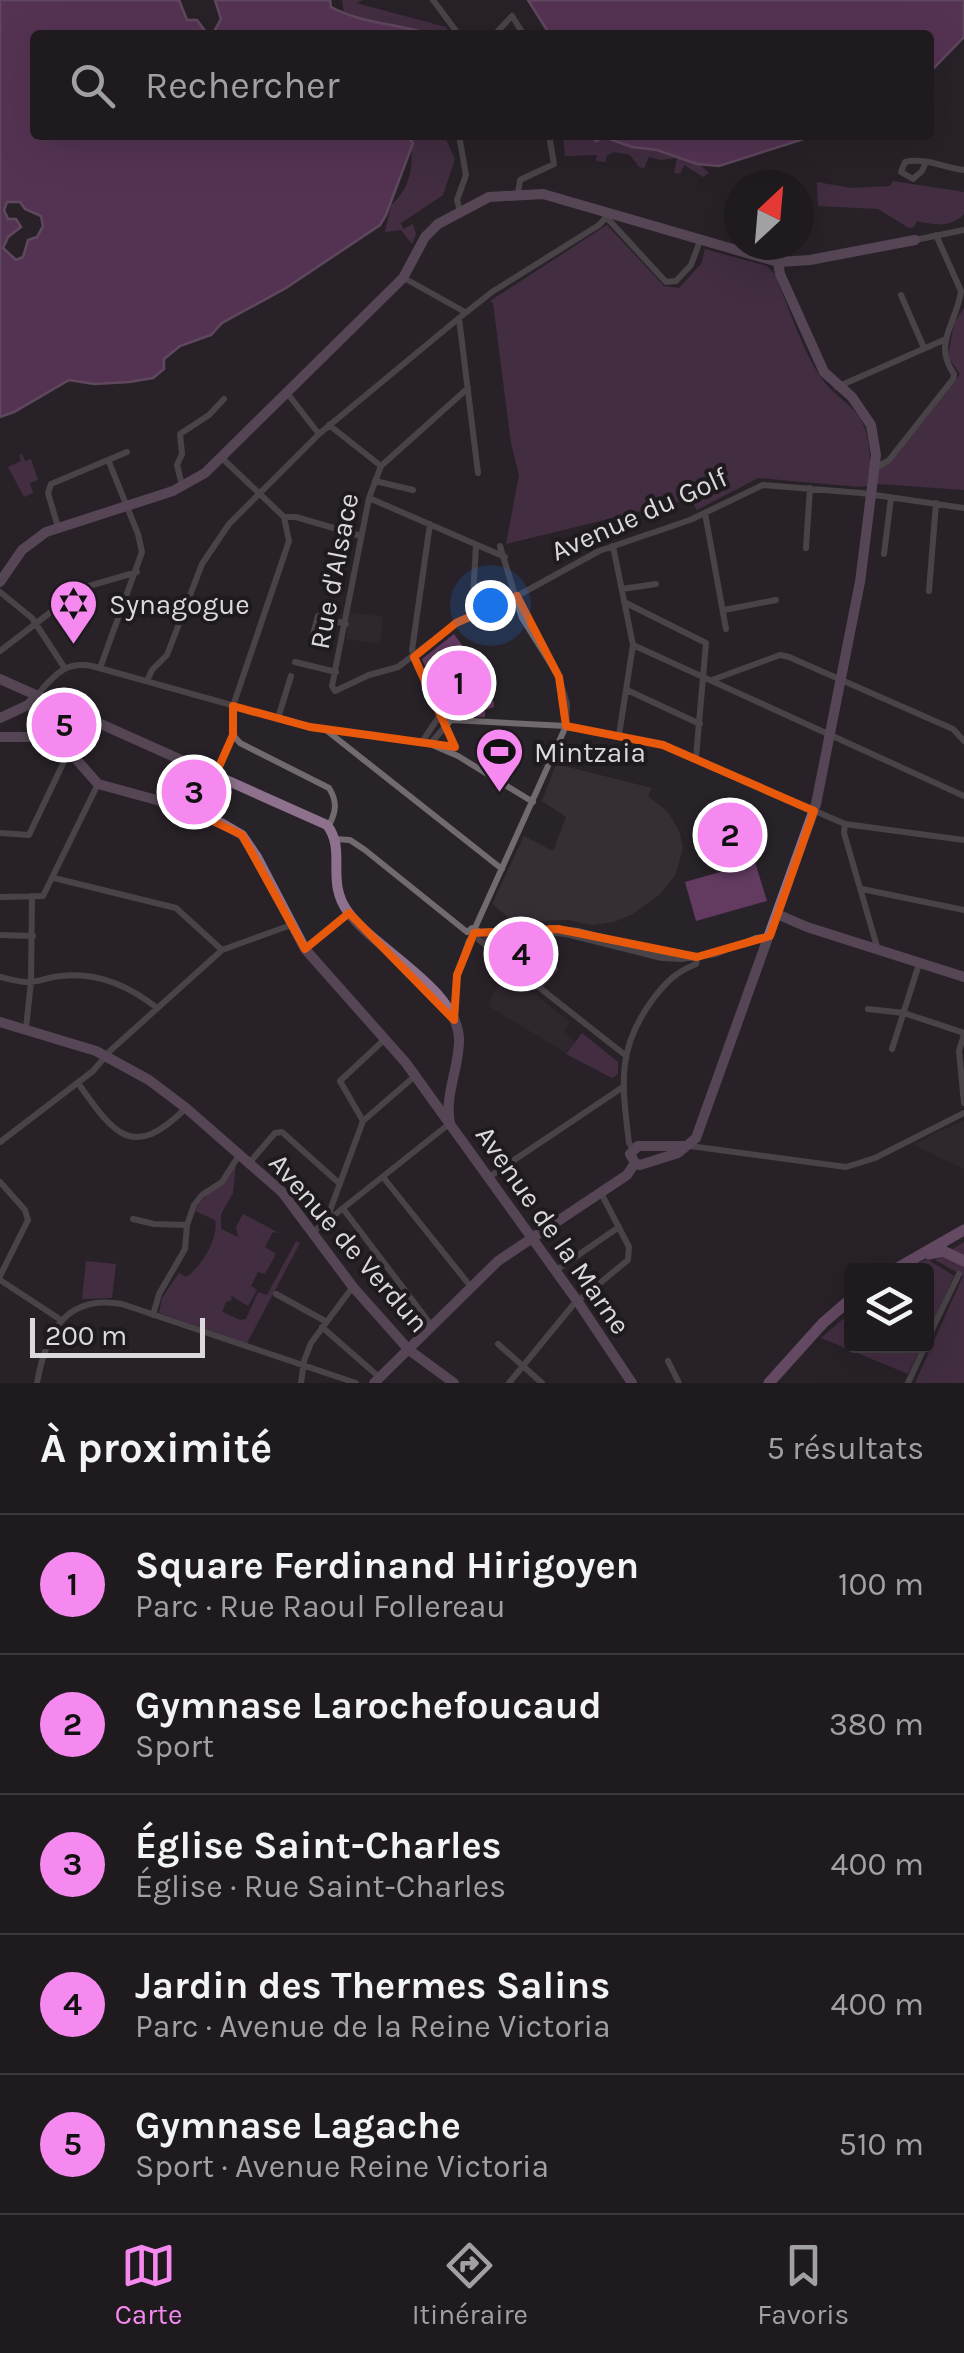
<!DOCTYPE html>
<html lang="fr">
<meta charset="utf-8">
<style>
body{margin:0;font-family:Karla,sans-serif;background:#262327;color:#f1f3f6}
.controls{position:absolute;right:30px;bottom:30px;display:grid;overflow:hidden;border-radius:10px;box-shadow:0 10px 40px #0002}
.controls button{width:90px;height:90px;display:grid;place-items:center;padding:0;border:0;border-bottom:2px solid #3c383c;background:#1e1a1e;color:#f1f3f6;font:50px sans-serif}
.compass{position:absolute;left:724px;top:170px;width:90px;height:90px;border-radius:50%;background:#1e1a1e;box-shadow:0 10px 40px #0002;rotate:26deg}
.scale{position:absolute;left:30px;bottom:25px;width:175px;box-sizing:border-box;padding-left:10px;border:5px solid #dcd9dc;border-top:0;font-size:28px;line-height:35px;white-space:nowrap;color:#dcd9dc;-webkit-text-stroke:8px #1e1a1e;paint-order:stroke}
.you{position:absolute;left:490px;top:605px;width:35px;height:35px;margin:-25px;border:8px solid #fff;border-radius:50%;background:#1a73e8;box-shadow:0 0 0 15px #1a73e833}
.badge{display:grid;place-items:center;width:65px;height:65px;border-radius:50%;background:#f589ef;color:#111;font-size:32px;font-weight:700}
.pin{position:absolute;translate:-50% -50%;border:5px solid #fff;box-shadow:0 2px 10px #0006}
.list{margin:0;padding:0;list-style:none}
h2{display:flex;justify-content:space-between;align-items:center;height:130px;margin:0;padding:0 40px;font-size:42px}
h2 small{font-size:32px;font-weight:400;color:#a1a1a4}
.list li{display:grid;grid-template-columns:65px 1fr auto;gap:30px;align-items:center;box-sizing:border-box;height:140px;padding:0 40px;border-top:2px solid #3c383c}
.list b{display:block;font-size:38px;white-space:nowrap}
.list p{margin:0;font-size:32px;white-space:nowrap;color:#a1a1a4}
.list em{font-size:32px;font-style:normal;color:#a1a1a4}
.icon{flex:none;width:55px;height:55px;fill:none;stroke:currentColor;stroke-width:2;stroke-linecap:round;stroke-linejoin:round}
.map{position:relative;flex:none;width:964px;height:1383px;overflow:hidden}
.search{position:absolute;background:#1e1a1e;box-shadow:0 10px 40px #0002;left:30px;right:30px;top:30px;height:110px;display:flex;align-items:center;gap:25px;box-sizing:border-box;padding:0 35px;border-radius:10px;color:#a1a1a4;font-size:38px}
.sheet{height:830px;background:#1e1a1e}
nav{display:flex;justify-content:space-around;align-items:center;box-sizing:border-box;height:140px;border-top:2px solid #3c383c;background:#1e1a1e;font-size:28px;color:#a1a1a4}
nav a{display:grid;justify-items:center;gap:5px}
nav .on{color:#f589ef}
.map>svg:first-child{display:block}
.built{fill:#362e35}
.green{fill:#633b61}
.water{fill:#8a4886;stroke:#a374a0;stroke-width:2.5;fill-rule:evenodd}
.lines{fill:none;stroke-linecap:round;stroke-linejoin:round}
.street{stroke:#716b70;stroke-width:6}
.secondary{stroke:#8e718c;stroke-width:10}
.primary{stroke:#ab78a8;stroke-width:11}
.marked{fill:none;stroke:#e8590c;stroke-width:8;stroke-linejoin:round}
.labels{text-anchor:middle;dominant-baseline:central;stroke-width:8;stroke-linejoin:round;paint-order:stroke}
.street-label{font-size:28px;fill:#dcd9dc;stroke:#1e1a1e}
.poi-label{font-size:28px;fill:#dcd9dc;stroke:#1e1a1e;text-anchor:start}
</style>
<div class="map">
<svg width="964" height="1383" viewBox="0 0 964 1383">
<rect width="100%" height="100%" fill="#282328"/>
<!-- built -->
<path class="built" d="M350 612 383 617 380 644 346 639Z
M556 764 652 788 648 796 668 812 679 831 683 848 675 876 660 894 633 914 614 922 591 925 568 920 514 922 492 904 524 836 553 851 566 817 542 801Z
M509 974 570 1022 563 1031 575 1041 566 1053 488 1006 493 994Z
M964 1121V1169L914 1145 935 1133Z"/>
<!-- green -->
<path class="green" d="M342 0H363L356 3 446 27 451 35H416L390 24 358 19 344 13Z
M407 135H444L455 159 443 195 401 223 403 229 413 224 416 234 412 244 401 230 385 232 391 205C411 189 417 158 407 135Z
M563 135H594L596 140 604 137 632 147 688 153 709 173 703 177 684 165 680 174 674 173 677 158 661 160 649 157 644 168 639 167 630 155 614 152 606 156V162L596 161 597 155 565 156Z
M893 181 964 192V214C951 228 934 225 917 221L914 227 909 228 878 209 818 206 817 182 851 188 890 186Z
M607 225 664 286 679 288 701 264 705 249 767 266 775 275C788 306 799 341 816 370 841 411 868 400 870 460L889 462 960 374 948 357 954 323 964 308V490L878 484 860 487 758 478 697 510 690 499 506 544 519 475 511 443 493 303 490 301Z
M22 454 25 461 31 459 38 480 30 483 33 493 24 497 8 467 21 461 19 455Z
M454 634 479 668 494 703V707L485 710V717H475L477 699 467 695 452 703 448 714 444 711 422 659Z
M755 862 767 901 696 921 685 882Z
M518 933 559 969 542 988 481 940 485 935Z
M582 1033 618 1062V1074L612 1078 566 1054Z
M236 1164 233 1193 221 1214V1229L238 1237 236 1227 243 1214 279 1233 273 1232 265 1247 276 1254 265 1274 258 1272 251 1286 257 1290 248 1306 230 1295 232 1300 226 1302 222 1312 240 1320 246 1319 258 1292 267 1295 296 1241 300 1243 247 1343 159 1313 162 1298 179 1273 186 1277C201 1268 219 1238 215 1220L195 1211C205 1191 225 1184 236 1164Z
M964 1242V1383H915L963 1276 935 1260Z
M927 1259 954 1276 927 1334 926 1270H908Z
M86 1261 116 1264 112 1298 82 1299Z
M851 1312 852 1346H921L908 1374 821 1338Z"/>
<!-- water -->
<path class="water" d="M0 0H179L187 20H197L208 35H35V135H406L413 143 386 215 380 225 286 288 222 323 211 335 180 346 164 359V369L153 378 129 382 94 384 69 380 14 412 0 417ZM7 202H20L25 209 41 216 43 226 37 237 28 240 23 257 16 260 3 248 8 237 21 227 16 219H8L4 210Z
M215 0H330L331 7C359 22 389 23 419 31L421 35H212L221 19Z
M528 0H964V37L929 73V35H550Z
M594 135H816L719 166 697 164 657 150 632 147 604 137 596 141Z"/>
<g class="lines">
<!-- street -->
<path class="street" d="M433 0 459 35
M494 35 512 16 524 35
M459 135 466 175 457 200 460 211
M926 162 922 171 913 179 901 172 905 162C924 157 945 168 964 170
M518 193 520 180 554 164 549 135
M608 219 666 282 676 281 691 265 700 241
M915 240 964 230
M404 278 465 312
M901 295 924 348
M459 318 478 473
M837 387 946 339
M468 388 381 466 369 498 332 686 335 691 369 675 398 667 456 623 517 596 599 551 690 520 763 485 861 493 964 508
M287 393 319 434
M329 425 381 466
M222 458 284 517 289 541 233 706V735L240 743 329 788C338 802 336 813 328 827
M876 468 889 460 953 379 954 374C932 343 957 323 961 291L936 235
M375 481 413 490
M182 485 177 465 182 454 180 434 209 415 224 399
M369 498 505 557
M705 513 726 629
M284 517H296L361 536
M430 524 412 650 440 715
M58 527 48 493 51 484 127 452
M613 546 633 645 619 735
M806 548 810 488
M884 554 891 498
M622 589 656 584
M929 591 936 503
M0 592 32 618 64 667
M624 602 706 643 696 757
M724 610 776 600
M472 614 476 546
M312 638 318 616 346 624
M633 645 964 796
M0 651 82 588 137 572
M295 662 336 672
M100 668 142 552 138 534 109 462
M712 680 780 655 789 657 953 729 964 741
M147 681 152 670 167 655 202 564 229 524 319 434 459 318 492 292 599 225 610 213
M627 690 700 724
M37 695C54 676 64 661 92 666L310 727 430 744 458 756 533 802
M440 715 451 720 566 726 663 745 845 824 964 840
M278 718 291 676
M326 730 502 869
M422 742 440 715
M430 744 451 720
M198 814 233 735
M845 824 844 833 878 950
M0 833 29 835 69 751
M335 839 350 840 365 850 467 932
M54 878 176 908 222 950
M862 889 964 910
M0 897 43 896 98 784
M475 928 566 726 567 704 559 677 522 618 500 546
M550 928 577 931 674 955
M516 930 566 934 662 958 681 959 716 954 756 938 768 937
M467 932 472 928 480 932 517 930
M0 935 33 936
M479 940 625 1055
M305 949 349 913
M0 977C10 979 22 983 31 982 41 981 52 976 62 976 98 972 129 986 157 1008
M868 1009 904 1013 964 1033
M454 1014 457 975 469 941
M26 1028 31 982 32 896
M964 1034 959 1051 964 1103
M892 1049 919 964
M78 1083C114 1134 132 1161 185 1109
M363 1121 340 1081 385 1039
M0 1142 93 1071 111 1050 222 950 291 925
M690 1146 846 1167 875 1158 964 1113
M633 1149 629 1143C622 1084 616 1049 653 999 666 982 676 972 696 964L697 957
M250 1162 275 1133 282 1132 340 1184
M383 1177 471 1287
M489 1177 623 1087
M0 1182 25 1210 28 1220 0 1276
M344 1210 432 1326
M133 1219 154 1224 187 1225
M325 1224 363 1121 415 1076
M313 1232 449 1124
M555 1271 619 1227
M0 1280 61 1320
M276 1294 325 1321
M153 1315 159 1294 185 1249 187 1225 194 1205 202 1195 222 1182 239 1155
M322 1327 379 1377
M926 1342 959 1274
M498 1344 542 1383
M668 1361 679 1383
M37 1383C46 1333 65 1294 122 1304L356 1383
M301 1383 304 1361 311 1343 352 1288
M509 1383 573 1305 628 1260 629 1247 601 1193
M908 1383 925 1346"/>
<!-- secondary -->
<path class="secondary" d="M0 582 22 550 46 532 173 491 205 473 403 278 425 237 438 224 489 197 543 194 778 262 810 260 915 240
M0 679 327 825C347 851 325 881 348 912 376 950 456 988 459 1038 460 1067 444 1094 450 1123
M0 718 28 705 37 696
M0 737H33L52 742 69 751 98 784 175 805 223 824 242 835 257 857 305 949 406 1063 578 1302 632 1383
M777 914 807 927 964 977
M0 1022 96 1051 149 1080 186 1108 282 1192 353 1287 409 1350 454 1383
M635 1163 640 1165 678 1153 696 1138 816 804 860 582 876 455 871 425 852 397 824 372 780 274 778 262
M635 1163 630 1154 638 1146H683
M374 1383 498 1261 627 1175 635 1163"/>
<!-- primary -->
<path class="primary" d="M929 1254 943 1251 964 1261
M894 1270 964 1230
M769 1383 823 1323 852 1298"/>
</g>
<!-- marked area -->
<path d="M0 0H964V1383H0ZM517 596 559 677 566 726 663 745 814 811 770 936 697 957 558 929 474 933 457 975 454 1020 349 913 305 949 242 835 198 814 233 735V706L310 727 455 747 414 657 456 623Z" fill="#282328" fill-opacity=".55" fill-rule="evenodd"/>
<path class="marked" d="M517 596 559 677 566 726 663 745 814 811 770 936 697 957 558 929 474 933 457 975 454 1020 349 913 305 949 242 835 198 814 233 735V706L310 727 455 747 414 657 456 623Z"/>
<!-- icons -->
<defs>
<symbol id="synagogue-pin" viewBox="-11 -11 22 30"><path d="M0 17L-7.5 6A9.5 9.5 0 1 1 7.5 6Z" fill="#f589ef" stroke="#1e1a1e"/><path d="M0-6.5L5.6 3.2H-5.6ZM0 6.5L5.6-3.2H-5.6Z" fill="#111"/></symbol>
<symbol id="stadium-pin" viewBox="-11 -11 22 30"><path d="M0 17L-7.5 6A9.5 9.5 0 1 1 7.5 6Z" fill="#f589ef" stroke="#1e1a1e"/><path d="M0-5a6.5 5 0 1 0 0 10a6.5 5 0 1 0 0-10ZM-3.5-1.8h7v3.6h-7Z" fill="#111"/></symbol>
</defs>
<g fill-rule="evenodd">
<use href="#synagogue-pin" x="46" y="576" width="55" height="75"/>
<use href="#stadium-pin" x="472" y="724" width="55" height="75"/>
</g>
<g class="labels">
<!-- street labels -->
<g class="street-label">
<text transform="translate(639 514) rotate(-24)">Avenue du Golf</text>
<text transform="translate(334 571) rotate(-79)">Rue d'Alsace</text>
<text transform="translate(553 1230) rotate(55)">Avenue de la Marne</text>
<text transform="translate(349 1243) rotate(49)">Avenue de Verdun</text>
</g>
<!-- poi labels -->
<g class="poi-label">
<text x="109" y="604">Synagogue</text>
<text x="534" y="752">Mintzaia</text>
</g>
</g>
</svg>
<div class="controls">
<button><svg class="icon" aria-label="layers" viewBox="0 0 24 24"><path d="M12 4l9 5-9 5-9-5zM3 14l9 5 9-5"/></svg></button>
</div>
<svg class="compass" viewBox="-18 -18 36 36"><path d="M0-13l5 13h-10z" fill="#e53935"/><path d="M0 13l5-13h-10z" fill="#a1a1a4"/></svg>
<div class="scale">200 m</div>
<div class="you"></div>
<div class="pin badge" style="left:459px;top:683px">1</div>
<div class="pin badge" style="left:730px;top:835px">2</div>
<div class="pin badge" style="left:194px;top:792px">3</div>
<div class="pin badge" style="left:521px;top:954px">4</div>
<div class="pin badge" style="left:64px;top:725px">5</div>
<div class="search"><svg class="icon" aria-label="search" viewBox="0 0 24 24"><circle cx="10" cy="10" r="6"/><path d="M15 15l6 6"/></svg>Rechercher</div>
</div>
<section class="sheet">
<h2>À proximité<small>5 résultats</small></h2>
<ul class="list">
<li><span class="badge">1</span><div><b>Square Ferdinand Hirigoyen</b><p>Parc · Rue Raoul Follereau</p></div><em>100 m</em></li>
<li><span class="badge">2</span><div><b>Gymnase Larochefoucaud</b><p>Sport</p></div><em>380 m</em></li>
<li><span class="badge">3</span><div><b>Église Saint-Charles</b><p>Église · Rue Saint-Charles</p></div><em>400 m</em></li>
<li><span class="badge">4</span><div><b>Jardin des Thermes Salins</b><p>Parc · Avenue de la Reine Victoria</p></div><em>400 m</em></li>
<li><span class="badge">5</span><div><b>Gymnase Lagache</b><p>Sport · Avenue Reine Victoria</p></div><em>510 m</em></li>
</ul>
</section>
<nav>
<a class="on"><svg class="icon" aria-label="map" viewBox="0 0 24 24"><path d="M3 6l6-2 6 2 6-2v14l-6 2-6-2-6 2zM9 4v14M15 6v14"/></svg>Carte</a>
<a><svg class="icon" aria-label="directions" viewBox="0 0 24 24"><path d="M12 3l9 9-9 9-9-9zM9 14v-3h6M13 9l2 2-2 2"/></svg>Itinéraire</a>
<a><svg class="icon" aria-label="saved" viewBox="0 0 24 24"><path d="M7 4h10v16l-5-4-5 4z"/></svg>Favoris</a>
</nav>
